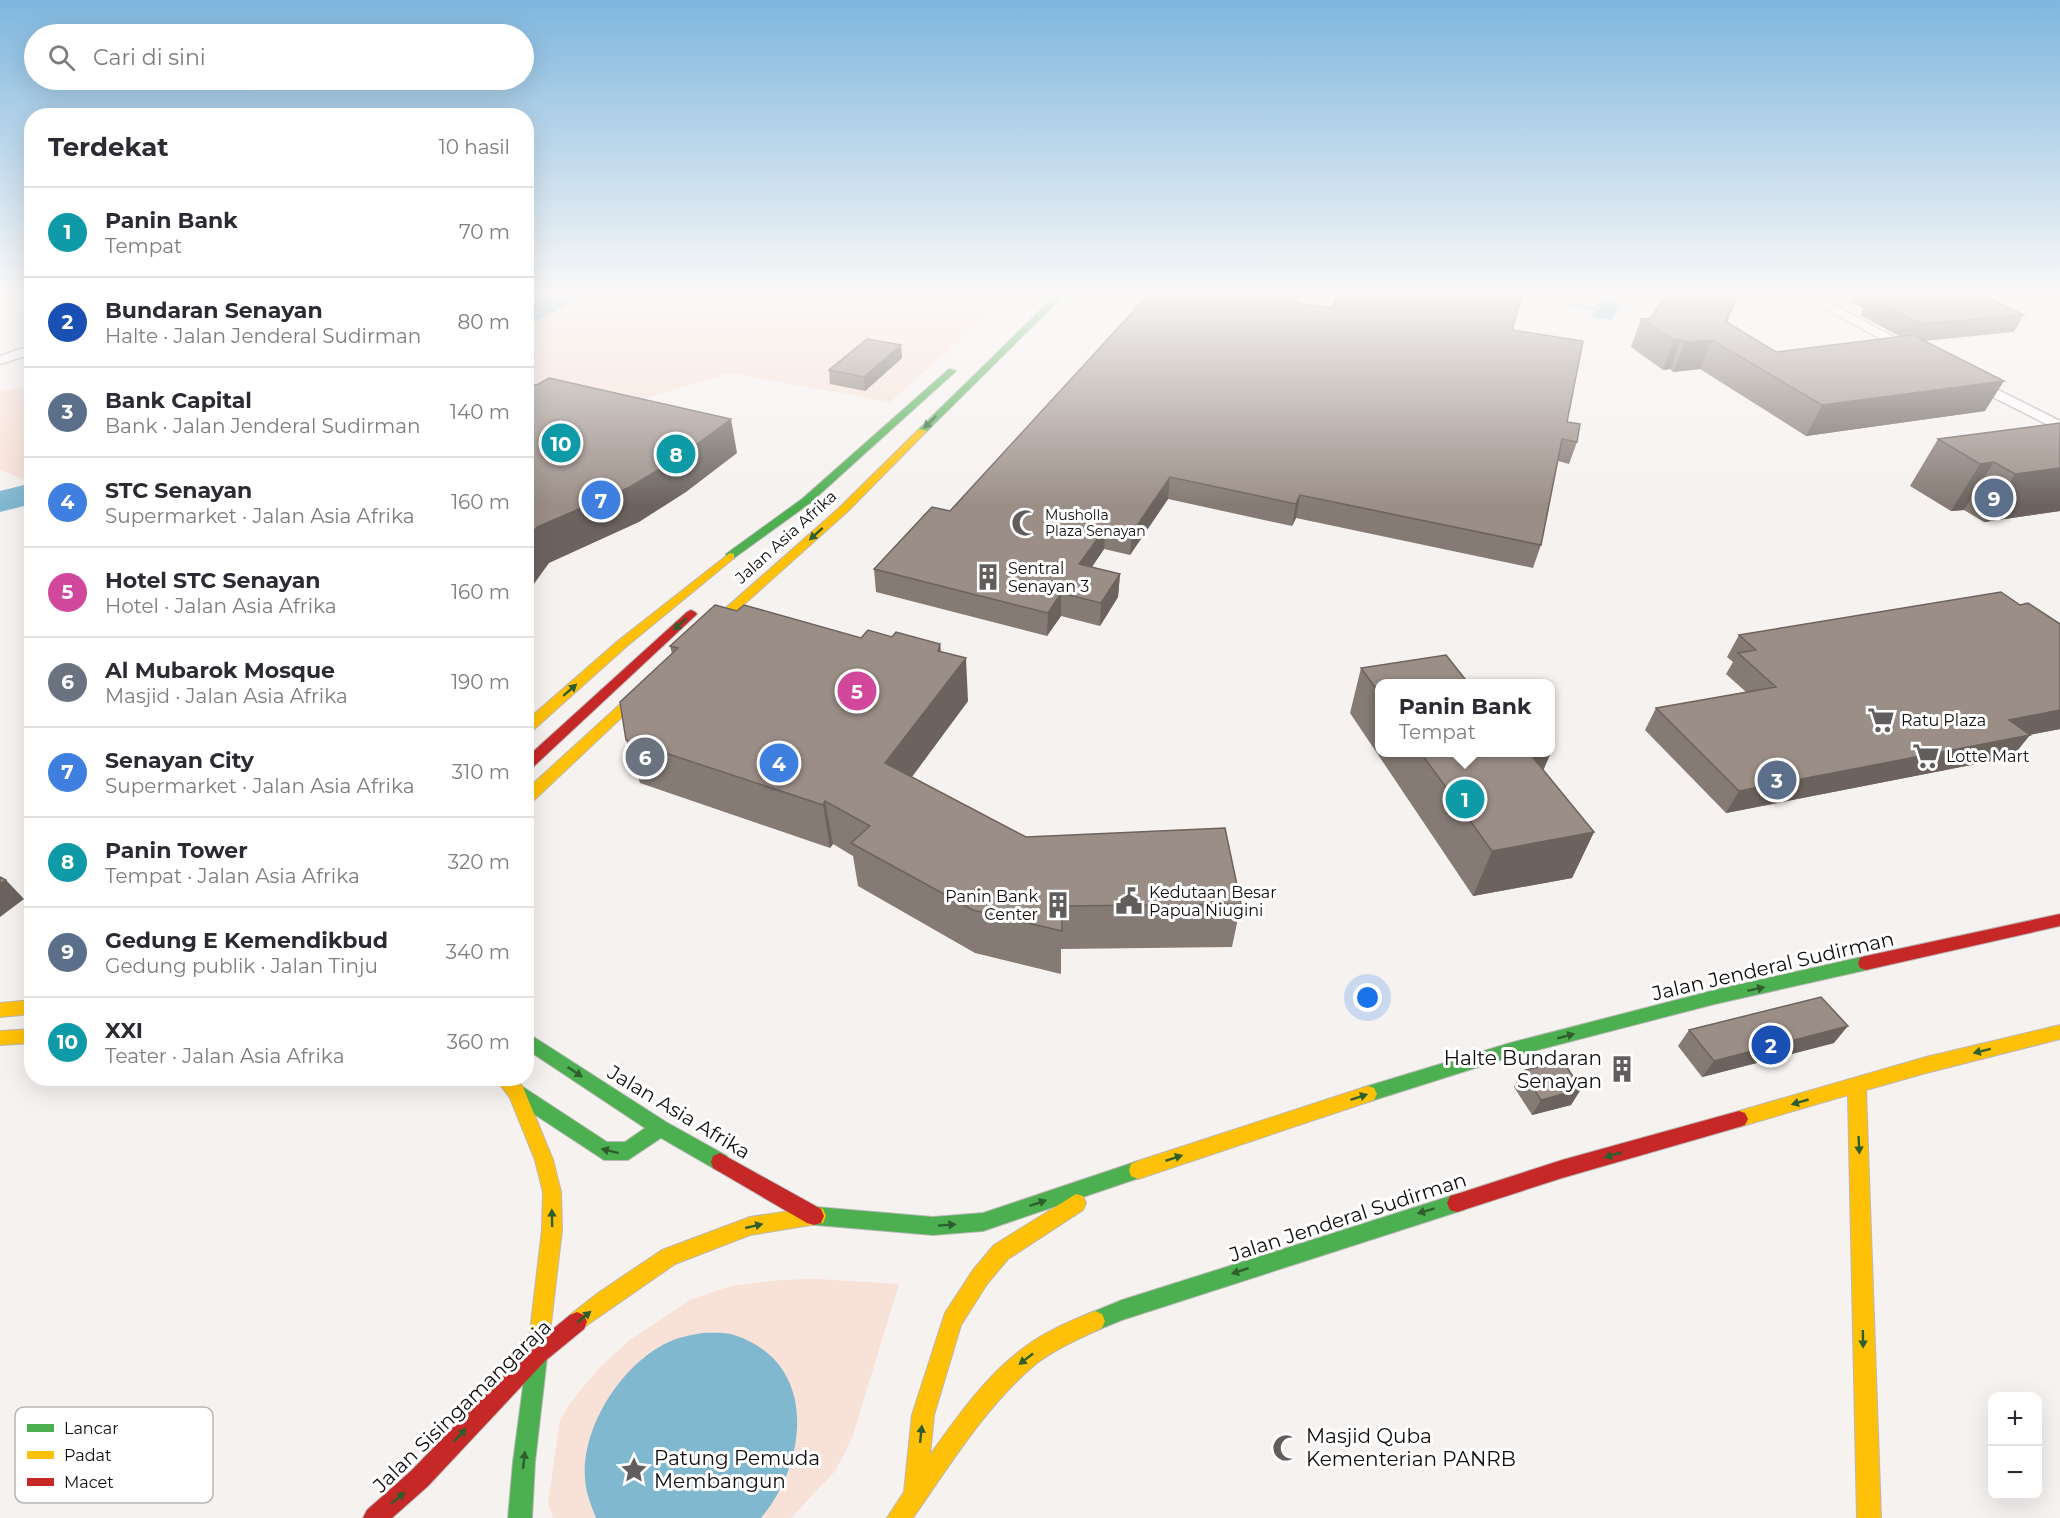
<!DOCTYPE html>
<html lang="id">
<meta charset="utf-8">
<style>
body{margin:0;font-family:Montserrat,sans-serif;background:#f2f2f3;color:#2b2b33}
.controls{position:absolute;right:18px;bottom:18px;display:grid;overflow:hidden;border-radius:12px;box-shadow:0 6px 24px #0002}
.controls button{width:54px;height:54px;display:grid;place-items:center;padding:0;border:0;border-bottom:2px solid #e1e1e2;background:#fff;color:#2b2b33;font:30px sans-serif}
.you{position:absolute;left:1368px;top:998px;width:21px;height:21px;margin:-15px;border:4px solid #fff;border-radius:50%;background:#1a73e8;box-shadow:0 0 0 9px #1a73e833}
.badge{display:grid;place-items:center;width:39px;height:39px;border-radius:50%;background:#0f766e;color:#fff;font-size:20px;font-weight:700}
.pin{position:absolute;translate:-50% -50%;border:3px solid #fff;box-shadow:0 2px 6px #0006}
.popup{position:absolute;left:1375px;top:679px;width:180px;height:78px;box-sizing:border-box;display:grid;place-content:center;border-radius:12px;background:#fff;filter:drop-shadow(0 2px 4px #0005);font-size:20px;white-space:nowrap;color:#7c7c81}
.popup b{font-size:22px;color:#2b2b33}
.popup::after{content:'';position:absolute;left:50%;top:100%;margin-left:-12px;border:12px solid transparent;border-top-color:#fff}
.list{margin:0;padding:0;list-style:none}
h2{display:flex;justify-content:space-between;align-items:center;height:78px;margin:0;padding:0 24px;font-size:26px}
h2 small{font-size:20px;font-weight:400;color:#7c7c81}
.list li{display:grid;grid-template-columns:39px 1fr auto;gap:18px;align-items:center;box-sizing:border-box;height:90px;padding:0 24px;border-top:2px solid #e1e1e2}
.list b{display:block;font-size:22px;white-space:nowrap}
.list p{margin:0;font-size:20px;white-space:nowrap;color:#7c7c81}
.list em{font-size:20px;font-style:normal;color:#7c7c81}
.icon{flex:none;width:33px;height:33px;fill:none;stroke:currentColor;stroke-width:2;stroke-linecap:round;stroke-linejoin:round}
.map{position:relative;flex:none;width:2060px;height:1518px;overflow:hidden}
.search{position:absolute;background:#fff;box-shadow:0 6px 24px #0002;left:24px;top:24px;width:510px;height:66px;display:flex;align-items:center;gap:15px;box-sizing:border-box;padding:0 21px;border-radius:33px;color:#7c7c81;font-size:22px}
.panel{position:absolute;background:#fff;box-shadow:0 6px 24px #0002;left:24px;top:108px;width:510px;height:978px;border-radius:24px}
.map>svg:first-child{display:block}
.green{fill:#f8e1d6}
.water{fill:#80b8d0}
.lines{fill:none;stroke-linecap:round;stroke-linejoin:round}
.river{fill:#80b8d0;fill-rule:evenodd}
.street-casing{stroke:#bbb8b7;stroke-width:3}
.fast-casing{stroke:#bbb8b7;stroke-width:2}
.slow-casing{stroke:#bbb8b7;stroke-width:2}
.jam-casing{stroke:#bbb8b7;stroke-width:2}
.street{fill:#fefdfd;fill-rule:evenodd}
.fast{fill:#4caf50;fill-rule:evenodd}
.slow{fill:#ffc107;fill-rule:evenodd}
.jam{fill:#c62828;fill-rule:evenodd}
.wall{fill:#857a74}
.shaded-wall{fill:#6c635e}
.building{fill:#9b8e87;stroke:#6c635e;stroke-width:1.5}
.oneway{fill:#2e5e2e}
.labels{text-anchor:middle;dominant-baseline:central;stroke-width:6;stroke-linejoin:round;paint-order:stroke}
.far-poi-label{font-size:14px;fill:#100d0c;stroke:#fff;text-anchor:start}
.street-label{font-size:16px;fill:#100d0c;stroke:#fff}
.poi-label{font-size:16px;fill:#100d0c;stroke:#fff;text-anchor:start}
.near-street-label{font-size:20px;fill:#100d0c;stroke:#fff}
.near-poi-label{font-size:20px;fill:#100d0c;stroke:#fff;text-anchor:start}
.key{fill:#fff;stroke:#b7b6b6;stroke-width:1.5}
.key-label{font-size:16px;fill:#100d0c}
</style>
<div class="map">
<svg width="2060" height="1518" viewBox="0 0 2060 1518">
<rect width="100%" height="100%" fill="#f6f2f0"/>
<!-- green -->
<path class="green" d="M526 293H1014L890 402 730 373 625 404 527 384Z
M1743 293H1783L1804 304 1770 308Z
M31 386 32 479 27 481 0 469V391Z
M817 1279 899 1284 852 1438 835 1471 791 1518H553L548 1503 560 1420 570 1403 599 1368 631 1339 692 1299 731 1286 781 1280Z"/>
<!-- water -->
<path class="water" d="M1605 300 1622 303 1611 320 1591 317 1595 311 1570 306 1575 302 1594 307 1597 303 1602 304Z
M702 1333C712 1333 725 1332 734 1335 819 1362 808 1462 761 1518H596C593 1510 589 1501 587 1492 574 1436 620 1363 671 1341 680 1337 692 1335 702 1333Z"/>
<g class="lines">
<!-- river -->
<path class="river" d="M551 293H583L579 298 535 322 526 324V305Z
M32 483V504L0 512V491Z"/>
<defs>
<path id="street" d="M1797 293H1812L1920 351 1918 354H1908Z
M32 345V354L0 364V356Z
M1970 376 2060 421V431L1965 383 1963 380Z"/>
<path id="fast" d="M1058 293H1066L925 433H919V429Z
M949 369 956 371 810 503 734 558H726V554L802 499Z
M1866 956 1872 958 1874 963 1872 968 1866 970 1715 1004 1510 1057 1368 1102 1362 1100 1359 1094 1362 1088 1368 1086 1510 1043 1715 990Z
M526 1032 666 1122 727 1156 729 1162 727 1168 720 1171 713 1168 661 1138 628 1160H604L511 1099 508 1093 511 1087 517 1085 523 1087 607 1142H625L645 1128 526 1049Z
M1138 1161 1145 1164 1147 1170 1145 1176 983 1231 933 1235 816 1225 809 1223 806 1216 809 1209 816 1207 933 1217 983 1213Z
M1457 1194 1464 1196 1467 1203 1464 1210 1457 1212 1122 1320 1095 1331 1088 1328 1085 1321 1088 1314 1122 1300Z
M538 1339 545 1342 548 1349 535 1462 532 1518H508L513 1462 528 1349 531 1342Z"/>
<path id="slow" d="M919 429 927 431 847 512 702 642H694L692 639 694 636 839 508Z
M730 553 734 554V558L627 646 531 732 526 733V721L619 640Z
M654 676 658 677 660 680 658 683 531 803 526 804V790L650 677Z
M32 1000V1014L0 1017V1003Z
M2060 1025V1039L1926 1073 1866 1090 1881 1518H1857L1848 1095 1739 1127 1733 1125 1730 1119 1733 1113 1739 1111 1926 1057Z
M32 1029V1043L0 1045V1031Z
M495 1078H515L523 1087 553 1160 561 1192 562 1230 548 1349 545 1356 538 1359 531 1356 528 1349 542 1230 543 1192 535 1160 510 1098Z
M1368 1086 1374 1088 1377 1094 1374 1100 1368 1102 1138 1179 1131 1176 1129 1170 1131 1164 1138 1161Z
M1076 1194 1083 1196 1086 1203 1083 1210 1008 1259 987 1284 961 1325 934 1415 930 1455C957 1417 987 1374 1025 1347 1046 1331 1071 1321 1095 1311L1102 1314 1105 1321 1102 1328C1080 1338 1057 1348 1037 1363 988 1403 949 1466 913 1518H887L904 1492 912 1415 945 1313 973 1270 994 1245Z
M816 1207 823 1209 826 1216 823 1223 750 1235 675 1264 577 1332 570 1329 567 1322 570 1315 598 1293 662 1250 750 1217Z"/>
<path id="jam" d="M691 610 695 612 697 614 695 616 531 769 526 771V758L687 612Z
M2060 914V926L1866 970 1860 968 1858 963 1860 958 1866 956Z
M1739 1111 1745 1113 1748 1119 1745 1125 1739 1127 1562 1178 1457 1212 1450 1210 1447 1203 1450 1196 1457 1194 1562 1160Z
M720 1153 821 1209 824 1216 821 1223 814 1225 807 1223 713 1168 711 1162 713 1156Z
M577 1312 584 1315 587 1322 584 1329 545 1361 428 1486 392 1518H363L367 1510 412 1470 531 1347 570 1315Z"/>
</defs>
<!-- street casing -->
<use href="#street" class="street-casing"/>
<!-- fast casing -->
<use href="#fast" class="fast-casing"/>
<!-- slow casing -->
<use href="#slow" class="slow-casing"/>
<!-- jam casing -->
<use href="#jam" class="jam-casing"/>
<!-- street -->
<use href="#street" class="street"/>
<!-- fast -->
<use href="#fast" class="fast"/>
<!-- slow -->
<use href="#slow" class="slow"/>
<!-- jam -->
<use href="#jam" class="jam"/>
</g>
<!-- wall -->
<path class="wall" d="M1150 293H1303L1296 303 1331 308 1512 330 1567 422 1577 442 1569 464 1558 461 1541 545 1533 568 1296 518 1292 526 1168 499 1130 555 1104 549 1092 567 1120 574 1118 597 1100 626 1061 616 1047 636 876 592 874 569 950 511Z
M1856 293H1979L2024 315 2014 332 1924 341 1985 411 1806 436 1700 369 1673 372 1670 369 1663 370 1631 347 1641 319 1651 318 1727 322 1776 352 1901 337 1860 315 1864 309 1851 302Z
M901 345 902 358 865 391 830 384 829 370Z
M2060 423V511L1984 522 1964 510 1951 511 1910 486 1938 439Z
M2020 605 2060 624V729L2029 735H2030L2012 757 1726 813 1645 730 1656 708 1746 692 1726 674 1733 662 1727 657 1739 635Z
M737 611 861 638 892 637 940 644 941 652 968 701 912 777 1026 837 1241 904 1232 947 1061 949V974L975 953 858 886 853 856 833 844 830 848 640 783 626 740 672 654 670 646Z
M1361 668 1380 684V753H1551L1543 770 1594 832 1572 878 1473 896 1350 713Z
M1689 1030 1834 1043 1702 1077 1678 1046Z
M1522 1071 1581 1089 1571 1105 1532 1115 1514 1087Z"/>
<!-- shaded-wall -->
<path class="shaded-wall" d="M1293 293H1303L1284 320 1287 301Z
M1739 293 1728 320 1717 342 1725 321Z
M1674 340H1681L1670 369 1663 370Z
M1712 340 1700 369 1673 372 1685 342Z
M901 345 902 358 865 391 864 377Z
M2004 381 1985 411 1806 436 1822 405Z
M731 419 737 453 686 492 639 522 549 563 526 595V542L537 527Z
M1994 462 1964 510 1951 511 1980 464Z
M2060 468V511L1984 522 2015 474Z
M1170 477 1168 499 1130 555 1132 533Z
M1300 495 1296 518 1292 526 1296 504Z
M1106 527 1104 549 1078 587 1079 564Z
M1120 574 1118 597 1100 626 1101 603Z
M1061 593V616L1047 636 1048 613Z
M940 644 943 686 966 658 968 701 890 806 885 763Z
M2060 710V729L1992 742 2009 720Z
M2030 735 2012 757 1726 813 1739 791Z
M1551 752 1532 797 1531 755Z
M825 801 833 844 830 848 823 805Z
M1594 832 1572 878 1473 896 1492 851Z
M6 880 24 899 0 917V884Z
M1848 1026 1834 1043 1702 1077 1714 1061Z
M1581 1089 1571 1105 1532 1115 1541 1100Z"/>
<!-- building -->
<path class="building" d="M1150 293H1293L1287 301 1331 308 1340 293H1523L1512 330 1583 341 1567 422 1580 424 1577 442 1562 439 1541 545 1300 495 1296 504 1170 477 1132 533 1106 527 1079 564 1120 574 1101 603 1061 593 1048 613 874 569 932 507 950 511Z
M1667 293H1739L1725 321 1776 352 1913 335 2004 381 1822 405 1712 340 1685 342 1681 340H1674L1641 319 1651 318Z
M1876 293H1979L2024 315 1922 324 1869 298 1883 297Z
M867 339 901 345 864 377 829 370Z
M549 378 731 419 678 458 630 487 537 527 526 542V383L537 385Z
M2060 423V468L2015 474 1994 462 1980 464 1938 439Z
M2001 592 2020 605 2028 603 2060 624V710L2009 720 2030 735 1739 791 1656 708 1776 687 1738 653 1756 650 1739 635Z
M715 605 737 611 744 605 861 638 868 630 892 637 896 632 940 644 938 651 966 658 885 763 1026 837 1225 828 1241 904 1062 906V931L973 910 851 843 870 826 825 801 823 805 626 740 620 702 678 648 670 646Z
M1446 655 1469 684H1380V694L1361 668Z
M1421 753H1546L1531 755 1594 832 1492 851Z
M0 877 6 880 0 884Z
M1821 997 1848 1026 1714 1061 1689 1030Z
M1563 1061 1581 1089 1541 1100 1522 1071Z"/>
<!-- one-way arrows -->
<defs><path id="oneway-solid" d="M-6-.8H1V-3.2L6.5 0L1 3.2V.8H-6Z" transform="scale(1.5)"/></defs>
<g class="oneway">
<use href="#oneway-solid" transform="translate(930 422) rotate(136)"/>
<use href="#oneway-solid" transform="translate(816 534) rotate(138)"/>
<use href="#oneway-solid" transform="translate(680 624) rotate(137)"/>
<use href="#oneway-solid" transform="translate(570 690) rotate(-41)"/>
<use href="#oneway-solid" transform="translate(1756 989) rotate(-12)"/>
<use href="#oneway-solid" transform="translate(1566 1036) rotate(-15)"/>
<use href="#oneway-solid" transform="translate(1982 1051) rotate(166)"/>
<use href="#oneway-solid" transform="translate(575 1072) rotate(34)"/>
<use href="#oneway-solid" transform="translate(1359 1097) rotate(-18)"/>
<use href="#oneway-solid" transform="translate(1800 1102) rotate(164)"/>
<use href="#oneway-solid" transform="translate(1859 1145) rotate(87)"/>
<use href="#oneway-solid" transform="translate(610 1151) rotate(-166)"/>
<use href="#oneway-solid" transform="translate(1613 1155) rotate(164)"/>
<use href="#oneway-solid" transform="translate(1174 1158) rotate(-18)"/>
<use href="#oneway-solid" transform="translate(1038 1203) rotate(-19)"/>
<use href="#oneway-solid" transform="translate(1426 1211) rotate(163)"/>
<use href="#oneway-solid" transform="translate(552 1218) rotate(-91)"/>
<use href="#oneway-solid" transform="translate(947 1225) rotate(-4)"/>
<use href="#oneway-solid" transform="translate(754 1226) rotate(-13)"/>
<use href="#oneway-solid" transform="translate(1240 1271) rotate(162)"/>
<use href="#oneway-solid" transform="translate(584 1317) rotate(-39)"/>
<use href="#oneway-solid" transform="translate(1863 1339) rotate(89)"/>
<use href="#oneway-solid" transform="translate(1026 1359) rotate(142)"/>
<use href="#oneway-solid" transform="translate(921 1434) rotate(-84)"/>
<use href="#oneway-solid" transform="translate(460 1435) rotate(-47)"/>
<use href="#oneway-solid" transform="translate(524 1460) rotate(-84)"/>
<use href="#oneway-solid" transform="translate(398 1498) rotate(-41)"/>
</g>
<!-- sky -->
<linearGradient id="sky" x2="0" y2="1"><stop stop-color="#7eb6de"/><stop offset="0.58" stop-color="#fbf9f8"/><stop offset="1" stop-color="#fbf9f8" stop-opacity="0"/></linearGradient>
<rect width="2060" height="505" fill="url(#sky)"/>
<!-- icons -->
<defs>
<symbol id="mosque-bare" viewBox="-9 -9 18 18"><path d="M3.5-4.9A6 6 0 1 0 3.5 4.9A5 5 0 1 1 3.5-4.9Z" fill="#605d5c" stroke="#fff" stroke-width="2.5" paint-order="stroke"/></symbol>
<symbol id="building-bare" viewBox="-9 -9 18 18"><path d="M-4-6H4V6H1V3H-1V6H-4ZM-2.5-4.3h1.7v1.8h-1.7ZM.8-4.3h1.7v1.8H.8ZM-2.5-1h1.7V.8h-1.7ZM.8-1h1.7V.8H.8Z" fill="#605d5c" stroke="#fff" stroke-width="2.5" paint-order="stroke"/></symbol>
<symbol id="supermarket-bare" viewBox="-9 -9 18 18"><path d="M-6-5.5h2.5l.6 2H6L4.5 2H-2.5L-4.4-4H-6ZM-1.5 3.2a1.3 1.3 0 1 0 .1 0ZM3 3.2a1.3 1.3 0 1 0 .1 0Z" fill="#605d5c" stroke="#fff" stroke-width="2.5" paint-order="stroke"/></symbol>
<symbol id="civic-bare" viewBox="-9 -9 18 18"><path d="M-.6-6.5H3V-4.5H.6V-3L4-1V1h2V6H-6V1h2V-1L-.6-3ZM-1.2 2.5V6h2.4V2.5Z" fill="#605d5c" stroke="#fff" stroke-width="2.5" paint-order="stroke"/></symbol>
<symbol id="sight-bare" viewBox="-9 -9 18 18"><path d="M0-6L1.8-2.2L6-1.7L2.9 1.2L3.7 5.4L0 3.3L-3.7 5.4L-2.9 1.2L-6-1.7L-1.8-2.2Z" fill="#605d5c" stroke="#fff" stroke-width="2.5" paint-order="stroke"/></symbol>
</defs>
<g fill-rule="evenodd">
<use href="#mosque-bare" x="1006" y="504" width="38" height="38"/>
<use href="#building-bare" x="969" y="558" width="38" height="38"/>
<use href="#supermarket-bare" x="1862" y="701" width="38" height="38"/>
<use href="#supermarket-bare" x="1907" y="737" width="38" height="38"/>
<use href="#civic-bare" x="1110" y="882" width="38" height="38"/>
<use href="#building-bare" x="1039" y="886" width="38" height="38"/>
<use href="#building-bare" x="1603" y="1050" width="38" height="38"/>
<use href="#mosque-bare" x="1267" y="1429" width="38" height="38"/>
<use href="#sight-bare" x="615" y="1451" width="38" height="38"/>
</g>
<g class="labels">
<!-- far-poi labels -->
<g class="far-poi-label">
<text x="1045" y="515">Musholla<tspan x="1045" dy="16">Plaza Senayan</tspan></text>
</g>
<!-- street labels -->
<g class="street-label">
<text transform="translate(786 537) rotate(-42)">Jalan Asia Afrika</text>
</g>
<!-- poi labels -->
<g class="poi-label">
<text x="1008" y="568">Sentral<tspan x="1008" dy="18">Senayan 3</tspan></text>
<text x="1901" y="720">Ratu Plaza</text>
<text x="1946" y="756">Lotte Mart</text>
<text x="1149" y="892">Kedutaan Besar<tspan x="1149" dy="18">Papua Niugini</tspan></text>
<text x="1038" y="896" text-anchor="end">Panin Bank<tspan x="1038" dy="18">Center</tspan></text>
</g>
<!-- near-street labels -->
<g class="near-street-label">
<text transform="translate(1773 966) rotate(-13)">Jalan Jenderal Sudirman</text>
<text transform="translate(679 1112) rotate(31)">Jalan Asia Afrika</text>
<text transform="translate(1348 1217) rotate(-18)">Jalan Jenderal Sudirman</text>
<text transform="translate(462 1406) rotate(-44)">Jalan Sisingamangaraja</text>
</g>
<!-- near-poi labels -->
<g class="near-poi-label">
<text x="1602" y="1058" text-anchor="end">Halte Bundaran<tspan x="1602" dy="23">Senayan</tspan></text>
<text x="1306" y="1436">Masjid Quba<tspan x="1306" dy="23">Kementerian PANRB</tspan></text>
<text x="654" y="1458">Patung Pemuda<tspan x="654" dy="23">Membangun</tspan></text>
</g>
</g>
<!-- legend -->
<rect x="15" y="1407" width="198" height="96" rx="9" class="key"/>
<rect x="27" y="1424" width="27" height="8" fill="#4caf50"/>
<rect x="27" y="1451" width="27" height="8" fill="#ffc107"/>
<rect x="27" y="1478" width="27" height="8" fill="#c62828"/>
<g class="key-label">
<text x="64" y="1434">Lancar</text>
<text x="64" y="1461">Padat</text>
<text x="64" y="1488">Macet</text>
</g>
</svg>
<div class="controls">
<button>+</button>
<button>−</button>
</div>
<div class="you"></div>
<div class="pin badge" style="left:1465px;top:799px;background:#0f9aa8">1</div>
<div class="popup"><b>Panin Bank</b>Tempat</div>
<div class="pin badge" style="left:1771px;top:1045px;background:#1a4fb4">2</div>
<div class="pin badge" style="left:1777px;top:780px;background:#5c6f8a">3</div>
<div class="pin badge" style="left:779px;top:763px;background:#3f7fe0">4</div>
<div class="pin badge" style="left:857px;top:691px;background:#d1479c">5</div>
<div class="pin badge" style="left:645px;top:757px;background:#6b7280">6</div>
<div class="pin badge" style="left:601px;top:500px;background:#3f7fe0">7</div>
<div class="pin badge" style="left:676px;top:454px;background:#0f9aa8">8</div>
<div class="pin badge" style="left:1994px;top:498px;background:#5c6f8a">9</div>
<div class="pin badge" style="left:561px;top:443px;background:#0f9aa8">10</div>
<div class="search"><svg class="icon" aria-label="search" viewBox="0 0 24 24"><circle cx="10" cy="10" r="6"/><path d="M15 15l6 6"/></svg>Cari di sini</div>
<section class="panel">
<h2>Terdekat<small>10 hasil</small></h2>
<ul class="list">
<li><span class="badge" style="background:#0f9aa8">1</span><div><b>Panin Bank</b><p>Tempat</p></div><em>70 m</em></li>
<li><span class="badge" style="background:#1a4fb4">2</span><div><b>Bundaran Senayan</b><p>Halte · Jalan Jenderal Sudirman</p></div><em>80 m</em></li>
<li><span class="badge" style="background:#5c6f8a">3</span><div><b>Bank Capital</b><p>Bank · Jalan Jenderal Sudirman</p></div><em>140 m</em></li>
<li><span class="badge" style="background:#3f7fe0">4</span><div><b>STC Senayan</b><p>Supermarket · Jalan Asia Afrika</p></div><em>160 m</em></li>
<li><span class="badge" style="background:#d1479c">5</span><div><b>Hotel STC Senayan</b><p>Hotel · Jalan Asia Afrika</p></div><em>160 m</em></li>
<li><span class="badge" style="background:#6b7280">6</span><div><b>Al Mubarok Mosque</b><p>Masjid · Jalan Asia Afrika</p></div><em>190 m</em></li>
<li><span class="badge" style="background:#3f7fe0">7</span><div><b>Senayan City</b><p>Supermarket · Jalan Asia Afrika</p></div><em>310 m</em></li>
<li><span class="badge" style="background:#0f9aa8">8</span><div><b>Panin Tower</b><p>Tempat · Jalan Asia Afrika</p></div><em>320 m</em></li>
<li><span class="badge" style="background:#5c6f8a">9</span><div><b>Gedung E Kemendikbud</b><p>Gedung publik · Jalan Tinju</p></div><em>340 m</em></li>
<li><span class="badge" style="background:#0f9aa8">10</span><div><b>XXI</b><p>Teater · Jalan Asia Afrika</p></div><em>360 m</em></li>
</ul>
</section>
</div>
